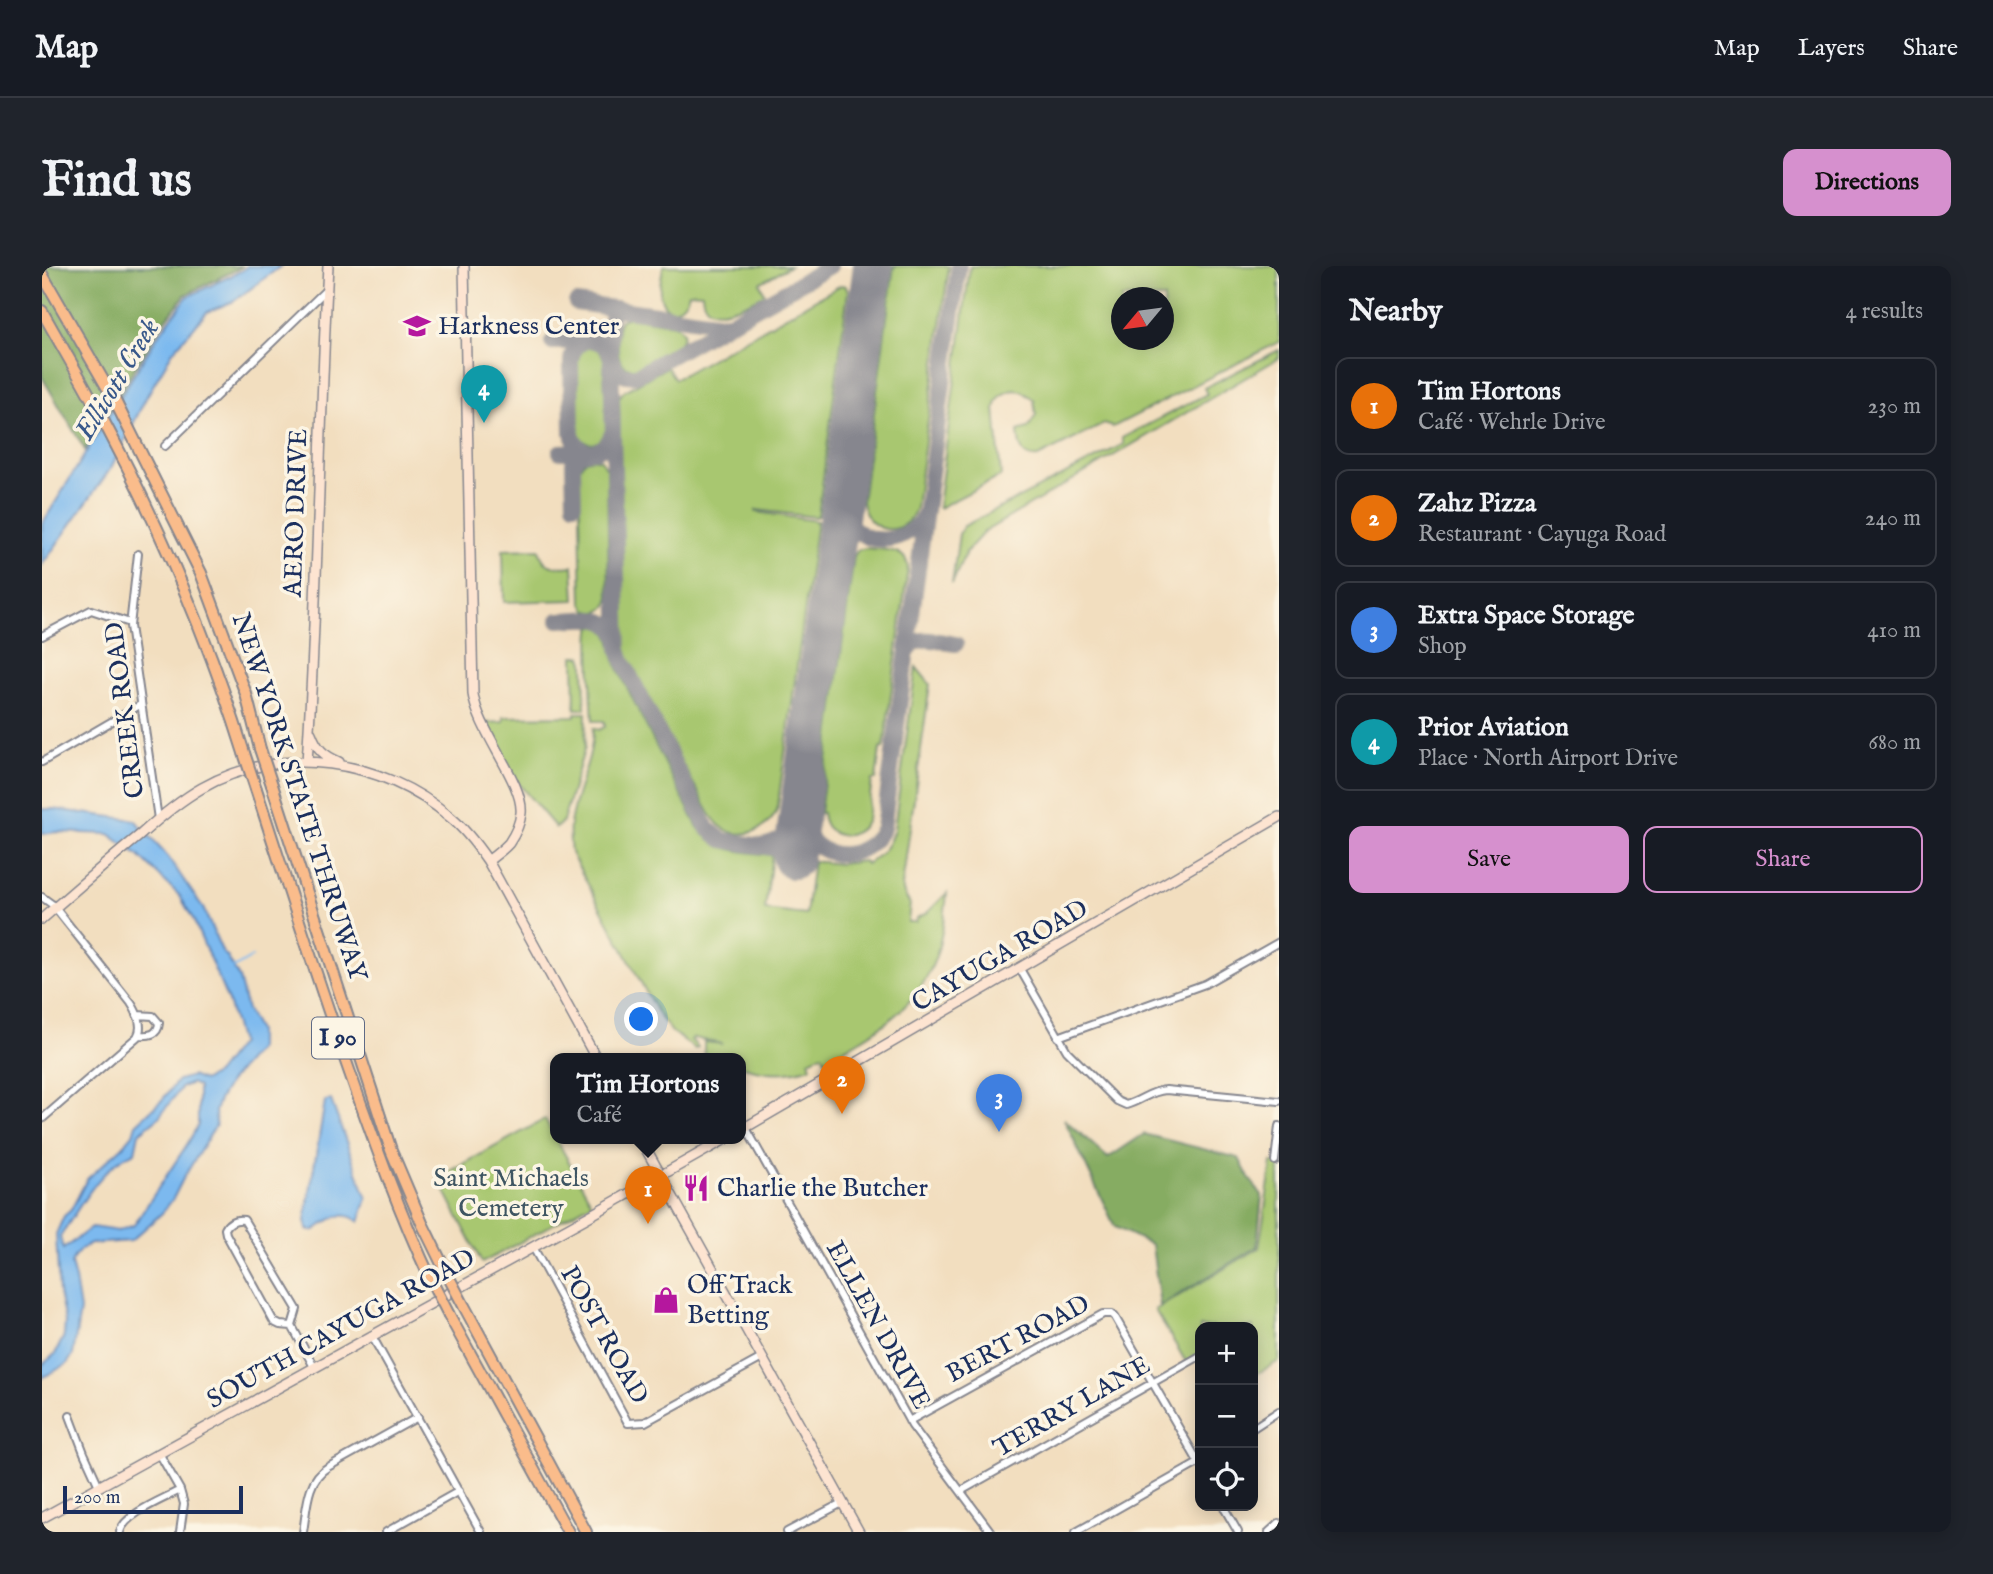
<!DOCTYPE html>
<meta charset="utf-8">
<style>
body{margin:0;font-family:"IM FELL English",serif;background:#20242c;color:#f1f3f6}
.controls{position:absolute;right:21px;bottom:21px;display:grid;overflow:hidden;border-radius:14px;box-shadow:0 4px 18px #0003}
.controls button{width:63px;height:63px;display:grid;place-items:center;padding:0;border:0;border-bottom:2px solid #363941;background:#171b24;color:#f1f3f6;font:35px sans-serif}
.compass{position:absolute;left:1069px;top:21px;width:63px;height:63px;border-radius:50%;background:#171b24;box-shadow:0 4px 18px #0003;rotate:241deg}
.scale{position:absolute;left:21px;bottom:18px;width:180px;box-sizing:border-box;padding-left:7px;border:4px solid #1b2f5e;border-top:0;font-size:19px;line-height:24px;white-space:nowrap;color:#1b2f5e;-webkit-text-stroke:5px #fcf5e5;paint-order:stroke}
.you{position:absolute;left:600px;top:754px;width:24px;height:24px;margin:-18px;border:5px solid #fff;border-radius:50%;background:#1a73e8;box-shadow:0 0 0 10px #1a73e833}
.badge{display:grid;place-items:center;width:46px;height:46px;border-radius:50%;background:#d690ce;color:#fff;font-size:23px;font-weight:700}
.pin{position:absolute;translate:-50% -58px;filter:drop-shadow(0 2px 4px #0008)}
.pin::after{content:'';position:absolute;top:37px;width:24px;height:21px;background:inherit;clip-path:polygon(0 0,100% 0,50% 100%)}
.popup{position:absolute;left:508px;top:787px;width:196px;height:91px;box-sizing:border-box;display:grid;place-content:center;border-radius:14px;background:#171b24;filter:drop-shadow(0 2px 5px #0005);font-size:23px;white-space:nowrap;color:#9ea1a6}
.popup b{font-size:26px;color:#f1f3f6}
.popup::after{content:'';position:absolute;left:50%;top:100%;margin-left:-14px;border:14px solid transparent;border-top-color:#171b24}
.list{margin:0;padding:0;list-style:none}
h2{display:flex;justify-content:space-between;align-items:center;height:91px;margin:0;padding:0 28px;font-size:30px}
h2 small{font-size:23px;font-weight:400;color:#9ea1a6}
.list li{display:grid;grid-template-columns:46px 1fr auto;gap:21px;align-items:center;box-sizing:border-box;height:98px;margin:0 14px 14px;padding:0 14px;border:2px solid #363941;border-radius:14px}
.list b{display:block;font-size:26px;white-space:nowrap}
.list p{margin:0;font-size:23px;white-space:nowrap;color:#9ea1a6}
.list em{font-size:23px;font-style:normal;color:#9ea1a6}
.actions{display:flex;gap:14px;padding:21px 28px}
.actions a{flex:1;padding:16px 0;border:2px solid #d690ce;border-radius:14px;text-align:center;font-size:24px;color:#d690ce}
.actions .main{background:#d690ce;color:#111}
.icon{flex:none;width:38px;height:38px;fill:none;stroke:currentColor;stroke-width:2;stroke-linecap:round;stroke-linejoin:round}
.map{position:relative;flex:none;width:1237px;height:1266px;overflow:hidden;border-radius:14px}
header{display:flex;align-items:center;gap:42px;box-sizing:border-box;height:98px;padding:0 35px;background:#171b24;border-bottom:2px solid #363941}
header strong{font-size:33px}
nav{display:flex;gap:38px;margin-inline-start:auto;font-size:24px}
.intro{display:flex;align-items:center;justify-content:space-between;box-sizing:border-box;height:168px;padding:0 42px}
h1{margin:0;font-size:49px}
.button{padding:18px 32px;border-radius:14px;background:#d690ce;color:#111;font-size:24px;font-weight:700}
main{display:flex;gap:42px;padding:0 42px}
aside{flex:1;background:#171b24;border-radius:14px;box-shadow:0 4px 18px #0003}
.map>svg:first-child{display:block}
.green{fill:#a8c76f;stroke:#627b66;stroke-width:2;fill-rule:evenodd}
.forest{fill:#86ac62;stroke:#506e60;stroke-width:2}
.water{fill:#7cb9ef;stroke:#4c74a6;stroke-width:2;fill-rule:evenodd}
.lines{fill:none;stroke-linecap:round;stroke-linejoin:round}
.stream{stroke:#7cb9ef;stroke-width:2}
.taxiway{stroke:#86868e;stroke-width:16}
.runway{stroke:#86868e;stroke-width:40}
.street-casing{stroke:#86868e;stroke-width:10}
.secondary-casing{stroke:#86868e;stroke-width:12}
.highway-casing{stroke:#86868e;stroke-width:14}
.street{stroke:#fff;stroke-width:6}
.secondary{stroke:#fde4d1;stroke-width:9}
.highway{stroke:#fabc8b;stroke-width:10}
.highway-bridge-casing{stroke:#86868e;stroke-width:14;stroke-linecap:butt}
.highway-bridge{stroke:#fabc8b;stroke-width:10}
.labels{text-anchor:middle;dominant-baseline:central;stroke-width:7;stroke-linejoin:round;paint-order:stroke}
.shield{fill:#fcf5e5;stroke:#5e6a86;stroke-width:2}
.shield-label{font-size:24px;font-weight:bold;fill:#1b2f5e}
.poi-label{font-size:26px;fill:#1b2f5e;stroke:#fcf5e5;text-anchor:start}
.street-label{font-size:26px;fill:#1b2f5e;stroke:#fcf5e5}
.park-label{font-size:26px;fill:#3e5562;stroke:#fcf5e5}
.water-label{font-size:28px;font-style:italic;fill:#38588a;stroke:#fcf5e5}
</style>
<header>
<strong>Map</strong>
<nav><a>Map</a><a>Layers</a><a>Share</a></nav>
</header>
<div class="intro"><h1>Find us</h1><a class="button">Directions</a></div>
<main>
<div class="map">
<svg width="1237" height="1266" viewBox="0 0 1237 1266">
<rect width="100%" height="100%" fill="#fcf5e5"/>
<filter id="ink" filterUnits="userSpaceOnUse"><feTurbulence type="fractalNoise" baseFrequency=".0143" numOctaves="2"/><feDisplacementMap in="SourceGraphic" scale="14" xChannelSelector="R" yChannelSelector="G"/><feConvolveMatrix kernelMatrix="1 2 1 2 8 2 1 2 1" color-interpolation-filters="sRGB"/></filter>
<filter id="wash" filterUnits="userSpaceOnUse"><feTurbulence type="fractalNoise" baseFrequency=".00686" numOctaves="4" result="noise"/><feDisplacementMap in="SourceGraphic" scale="28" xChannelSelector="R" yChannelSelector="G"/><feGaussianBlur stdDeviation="1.57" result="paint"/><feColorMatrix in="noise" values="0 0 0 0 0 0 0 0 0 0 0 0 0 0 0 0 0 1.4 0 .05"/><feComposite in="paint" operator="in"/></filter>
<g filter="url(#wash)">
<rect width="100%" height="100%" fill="#f2debf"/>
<!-- green -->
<path class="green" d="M621 0H748L718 17 723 29C705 36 662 62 660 27L647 26C645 39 628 53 620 35 615 25 620 11 621 0Z
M852 0H907L874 242C863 273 825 269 820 236Z
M928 0H1237V76L1071 161 1062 158 996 191C979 193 977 180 976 165L986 162 994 149 992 134 980 125C966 122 957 128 953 142L959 210 897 242 896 241ZM1080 32H1122V74H1080Z
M799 19 804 20 806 25 776 250 773 251 714 244V246L775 255 735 545C724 566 696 576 677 559 668 551 662 537 657 527 638 496 623 464 607 432 599 416 589 400 583 383L582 375 577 132 581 126 625 101 633 113Z
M587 51 634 59 641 66 640 74 635 79C617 90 577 123 576 82 575 72 574 63 579 54Z
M544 82C554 80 560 85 562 94L564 166 559 175 550 178 541 175 536 167 535 92 539 85Z
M1237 84V92L942 266 924 286 910 318 917 268 922 260 1082 178 1080 172 1165 128 1162 122Z
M550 192 559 194 565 203 567 335C563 345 555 349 545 344L540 336 537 203 543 194Z
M823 282C839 284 865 281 866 302L842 481 838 483 834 514H830L825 554C814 577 782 574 780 547H778L812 290 816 284Z
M497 283C501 303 514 302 531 300L533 334 462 336 461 284Z
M555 360C572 364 569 386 575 400 600 454 628 507 655 560 674 587 700 585 730 589L723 644 764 649 771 595 798 598 822 595 824 598C838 591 848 578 852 563L874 401 888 418 860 620 862 628 868 638 866 656H874L875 652 885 647 905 627C903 647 901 668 895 687 877 744 832 766 783 794L780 788 767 794 769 801C745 809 722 808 699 800V792H675L662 787V776L681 778 652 772 649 774 656 781 653 783 630 766 616 748 529 587C528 578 527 568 528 559 532 526 551 496 551 462L556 464 563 461 562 455H551C550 440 546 368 550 361Z
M532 390H540L542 396 543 443H533Z
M533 447H544L543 481 521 555 514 562 475 516 444 457 462 456V451L533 450Z
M503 853 550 937 440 997 396 912Z
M1230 896 1237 897V1095L1211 1110V1061H1158V1087L1144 1096 1113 1044 1217 982Z"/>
<!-- forest -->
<path class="forest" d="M0 0H201L143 29 116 64 43 184 0 111Z
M1022 853 1066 892 1102 868 1197 892 1207 912 1220 929 1215 981 1118 1040 1110 979 1073 961Z"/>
<!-- water -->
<path class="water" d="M205 0H239L192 35 165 46 131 85 105 130 69 202 0 299V258L115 71 145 31 201 4Z
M0 543H11L93 554 126 591 161 642 181 687 185 690 197 712 205 744 216 765V783L188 815 177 834 173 845 174 859 142 911 131 933 120 947 89 975 49 978 39 983 32 991 29 998 33 1013 38 1044 31 1089 25 1098 0 1112V1099L13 1088 22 1070 23 1056 17 1027 14 968 22 950 29 944 45 913 81 880 91 868 94 858 120 834 136 814 150 810 161 815 174 808 198 777 186 735 151 653 138 630 97 590 67 568 14 566 0 568ZM150 817 156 821V859L146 877 92 959 76 965 50 961 21 983 18 971C38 941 58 900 93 886L97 867 116 852 140 821Z
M289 834 325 933 317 956C299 941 287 955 271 965L265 963 263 955 283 835Z"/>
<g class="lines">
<!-- stream -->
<path class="stream" d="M190 703 210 691"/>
<!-- taxiway -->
<path class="taxiway" d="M534 37 679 57 687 56
M575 42 570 48 568 57 577 384 581 395 665 562 680 574 731 582
M510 76 543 75
M570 167C563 190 537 193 530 167L529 94C531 79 547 68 561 79 571 86 568 100 579 107 584 110 589 110 595 109L788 0
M518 186 546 185
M801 220C801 231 800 242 805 253 822 285 870 277 883 247
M532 238 531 197 536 189 546 185
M517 354C537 354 566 346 575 370
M866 386C872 366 898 376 914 378
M760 526C759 539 757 552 763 564 779 599 825 594 841 562L917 0
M719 580C740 577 753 564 757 543"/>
<!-- runway -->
<path class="runway" d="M751 593 831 0"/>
</g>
</g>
<g filter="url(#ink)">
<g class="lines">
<defs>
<path id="street" d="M123 180 285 23
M96 288 88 360 116 553
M0 370 49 344 88 357
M0 496 98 439
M0 631 11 639 89 737C95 746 102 761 95 771L0 853
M978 703 1025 785 1075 835 1084 839C1099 835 1108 825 1124 824L1237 835
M95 749 111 750 117 757C116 769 107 770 97 769
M1016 771 1163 718 1237 676
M704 862 870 1160 949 1266
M1233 895 1237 860
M491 981 586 1157 603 1156 720 1092
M250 1060 238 1059 232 1056 184 968 183 963C187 955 194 953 202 954L255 1043 250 1060 272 1101
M330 1070 439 1266
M28 1150 42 1187 57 1220
M867 1155 1061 1048H1070L1073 1051 1158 1199
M1211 1162 1237 1145
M117 1187 138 1224 142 1238 138 1266
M919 1225 1158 1090
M1181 1240 1196 1266
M78 1266C82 1248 122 1233 138 1224
M261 1266C265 1243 264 1214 286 1201L376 1151
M344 1266 417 1225
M745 1266 800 1237
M1034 1266 1158 1196
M1227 1266 1237 1257"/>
<path id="secondary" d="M422 0 431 428C436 465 482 517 479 547 478 558 473 568 467 577 461 584 453 589 446 595
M269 467C275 483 281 489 297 496
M265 496C276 330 277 165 286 0
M0 653C32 625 64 597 97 570 117 552 137 535 160 522 238 477 341 493 408 551 423 563 435 579 446 595L554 792
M699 864 1237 551
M598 872 817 1266
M0 1252 551 948 685 872"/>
<path id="highway" d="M0 8 73 135 159 307 204 428 218 483
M0 45C20 81 41 116 60 152 117 259 166 371 202 487
M230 519 349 884 380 957 405 1008
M214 523C245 618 275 713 308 807 333 878 358 948 390 1016
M422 1040 544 1266
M407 1049 526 1266"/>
</defs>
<!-- street casing -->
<use href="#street" class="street-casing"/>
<!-- secondary casing -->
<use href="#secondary" class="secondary-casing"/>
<!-- highway casing -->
<use href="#highway" class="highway-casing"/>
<!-- street -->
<use href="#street" class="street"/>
<!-- secondary -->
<use href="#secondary" class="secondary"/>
<!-- highway -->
<use href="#highway" class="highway"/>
<defs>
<path id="highway-bridge" d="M218 483 230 519
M202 487 214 523
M405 1008 422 1040
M390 1016 407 1049"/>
</defs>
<!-- highway-bridge casing -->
<use href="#highway-bridge" class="highway-bridge-casing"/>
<!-- highway-bridge -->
<use href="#highway-bridge" class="highway-bridge"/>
</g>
</g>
<!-- icons -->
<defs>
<symbol id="school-bare" viewBox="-9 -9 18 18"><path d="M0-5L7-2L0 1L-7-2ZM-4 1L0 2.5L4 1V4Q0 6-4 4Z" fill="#b5179e" stroke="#fcf5e5" stroke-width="2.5" paint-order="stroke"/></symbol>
<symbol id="restaurant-bare" viewBox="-9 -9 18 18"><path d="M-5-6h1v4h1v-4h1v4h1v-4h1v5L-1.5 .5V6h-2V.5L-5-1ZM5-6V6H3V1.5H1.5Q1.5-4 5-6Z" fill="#b5179e" stroke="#fcf5e5" stroke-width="2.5" paint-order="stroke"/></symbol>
<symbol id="shop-bare" viewBox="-9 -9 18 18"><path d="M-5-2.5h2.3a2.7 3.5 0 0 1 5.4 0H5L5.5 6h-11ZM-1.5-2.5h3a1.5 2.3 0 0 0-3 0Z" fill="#b5179e" stroke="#fcf5e5" stroke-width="2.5" paint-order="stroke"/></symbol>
</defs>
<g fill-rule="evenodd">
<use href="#school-bare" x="356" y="41" width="38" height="38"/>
<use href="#restaurant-bare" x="635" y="903" width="38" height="38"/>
<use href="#shop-bare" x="605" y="1015" width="38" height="38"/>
</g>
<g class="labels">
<!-- shield labels -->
<rect class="shield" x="270" y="751.5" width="52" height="41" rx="5"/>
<g class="shield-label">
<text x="296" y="772">I 90</text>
</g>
<!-- poi labels -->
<g class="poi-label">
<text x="396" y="60">Harkness Center</text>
<text x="675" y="922">Charlie the Butcher</text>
<text x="645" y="1019">Off Track<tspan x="645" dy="30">Betting</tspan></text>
</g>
<!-- street labels -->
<g class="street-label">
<text transform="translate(254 247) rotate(-88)">AERO DRIVE</text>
<text transform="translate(83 444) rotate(-97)">CREEK ROAD</text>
<text transform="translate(257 531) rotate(72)">NEW YORK STATE THRUWAY</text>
<text transform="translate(958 690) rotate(-30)">CAYUGA ROAD</text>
<text transform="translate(836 1059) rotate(61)">ELLEN DRIVE</text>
<text transform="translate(299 1063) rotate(-29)">SOUTH CAYUGA ROAD</text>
<text transform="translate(562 1069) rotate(61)">POST ROAD</text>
<text transform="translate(976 1073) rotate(-28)">BERT ROAD</text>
<text transform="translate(1030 1141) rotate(-30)">TERRY LANE</text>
</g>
<!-- park labels -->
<g class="park-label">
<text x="469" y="912">Saint Michaels<tspan x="469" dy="30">Cemetery</tspan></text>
</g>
<!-- water labels -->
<g class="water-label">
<text transform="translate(76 114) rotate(-59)">Ellicott Creek</text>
</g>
</g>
</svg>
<div class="controls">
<button>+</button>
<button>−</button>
<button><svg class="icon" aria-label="locate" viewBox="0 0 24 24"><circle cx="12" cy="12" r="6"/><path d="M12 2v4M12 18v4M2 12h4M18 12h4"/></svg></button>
</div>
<svg class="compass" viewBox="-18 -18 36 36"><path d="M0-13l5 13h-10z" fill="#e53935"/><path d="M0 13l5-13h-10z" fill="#9ea1a6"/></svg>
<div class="scale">200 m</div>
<div class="you"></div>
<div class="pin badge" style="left:606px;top:958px;background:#e8710a">1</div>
<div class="popup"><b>Tim Hortons</b>Café</div>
<div class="pin badge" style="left:800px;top:848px;background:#e8710a">2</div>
<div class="pin badge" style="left:957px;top:866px;background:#3f7fe0">3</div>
<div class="pin badge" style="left:442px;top:157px;background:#0f9aa8">4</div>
</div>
<aside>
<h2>Nearby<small>4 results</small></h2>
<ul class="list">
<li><span class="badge" style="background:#e8710a">1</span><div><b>Tim Hortons</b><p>Café · Wehrle Drive</p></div><em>230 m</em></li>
<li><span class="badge" style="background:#e8710a">2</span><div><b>Zahz Pizza</b><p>Restaurant · Cayuga Road</p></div><em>240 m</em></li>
<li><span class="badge" style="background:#3f7fe0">3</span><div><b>Extra Space Storage</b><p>Shop</p></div><em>410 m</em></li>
<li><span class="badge" style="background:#0f9aa8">4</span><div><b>Prior Aviation</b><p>Place · North Airport Drive</p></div><em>680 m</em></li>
</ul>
<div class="actions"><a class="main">Save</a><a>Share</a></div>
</aside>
</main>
